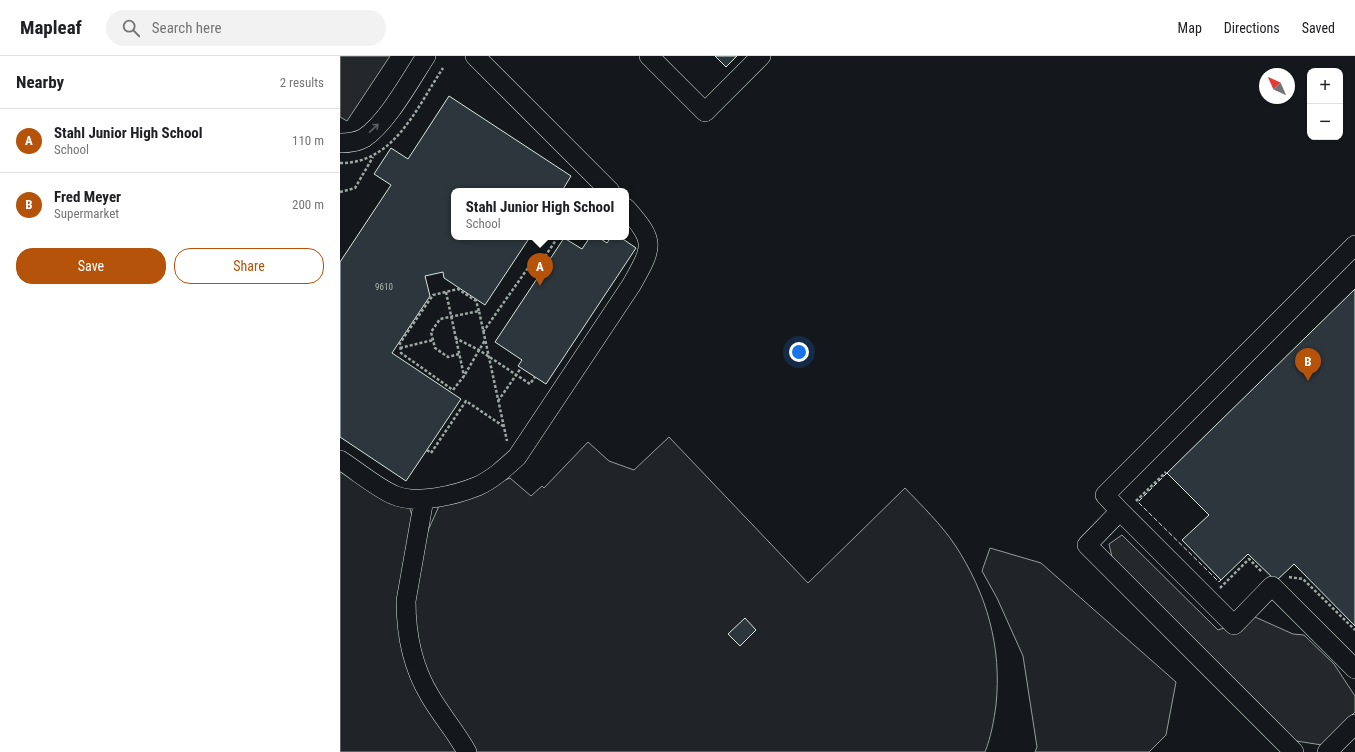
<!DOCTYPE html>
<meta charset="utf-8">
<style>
body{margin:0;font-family:"Roboto Condensed",sans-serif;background:#f2f2f2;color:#202124}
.controls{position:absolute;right:12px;top:12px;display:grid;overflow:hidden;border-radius:8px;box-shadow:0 1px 3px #0004}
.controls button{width:36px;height:36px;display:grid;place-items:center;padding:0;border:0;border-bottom:1px solid #e0e0e0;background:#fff;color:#202124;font:20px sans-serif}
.compass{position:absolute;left:919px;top:12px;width:36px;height:36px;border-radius:50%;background:#fff;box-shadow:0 1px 3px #0004;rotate:315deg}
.you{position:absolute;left:459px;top:296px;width:14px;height:14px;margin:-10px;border:3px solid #fff;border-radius:50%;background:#1a73e8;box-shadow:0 0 0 6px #1a73e833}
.badge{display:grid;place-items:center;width:26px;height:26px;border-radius:50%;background:#b45309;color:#fff;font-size:13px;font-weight:700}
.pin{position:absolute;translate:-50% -33px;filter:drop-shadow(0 1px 2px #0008)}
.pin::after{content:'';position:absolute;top:21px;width:14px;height:12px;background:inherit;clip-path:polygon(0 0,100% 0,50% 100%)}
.popup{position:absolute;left:111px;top:132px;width:178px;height:52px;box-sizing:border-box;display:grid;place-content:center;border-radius:8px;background:#fff;filter:drop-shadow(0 1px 3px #0005);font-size:13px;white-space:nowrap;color:#757577}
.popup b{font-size:15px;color:#202124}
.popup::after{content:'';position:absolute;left:50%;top:100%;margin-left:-8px;border:8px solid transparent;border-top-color:#fff}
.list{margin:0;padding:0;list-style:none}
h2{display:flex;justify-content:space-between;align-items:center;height:52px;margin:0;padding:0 16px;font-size:17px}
h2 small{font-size:13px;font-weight:400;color:#757577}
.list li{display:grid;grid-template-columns:26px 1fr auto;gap:12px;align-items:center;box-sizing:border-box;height:64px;padding:0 16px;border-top:1px solid #e0e0e0}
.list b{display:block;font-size:15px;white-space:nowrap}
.list p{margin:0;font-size:13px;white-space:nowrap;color:#757577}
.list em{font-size:13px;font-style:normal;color:#757577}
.actions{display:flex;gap:8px;padding:12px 16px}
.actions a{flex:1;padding:9px 0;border:1px solid #b45309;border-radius:16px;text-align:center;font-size:14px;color:#b45309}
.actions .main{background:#b45309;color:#fff}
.icon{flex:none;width:22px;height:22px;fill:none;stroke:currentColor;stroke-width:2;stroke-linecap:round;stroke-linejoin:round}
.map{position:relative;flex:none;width:1015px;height:696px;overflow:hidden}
header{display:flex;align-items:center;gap:24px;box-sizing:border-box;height:56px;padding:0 20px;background:#fff;border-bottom:1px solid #e0e0e0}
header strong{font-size:19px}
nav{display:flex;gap:22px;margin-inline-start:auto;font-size:14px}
.search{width:280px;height:36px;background:#f2f2f2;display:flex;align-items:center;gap:10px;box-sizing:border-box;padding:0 14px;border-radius:22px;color:#757577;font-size:15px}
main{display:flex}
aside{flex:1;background:#fff}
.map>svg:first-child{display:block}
.green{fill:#202428;stroke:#939e99}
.parking{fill:#24282b;stroke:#939e99}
.building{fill:#2c363c;stroke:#d8e6dc}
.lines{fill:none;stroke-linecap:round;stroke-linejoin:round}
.minor-casing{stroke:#d8e6dc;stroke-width:20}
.path{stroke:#9da8a2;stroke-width:2.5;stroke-dasharray:3 2;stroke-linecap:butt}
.minor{stroke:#14181c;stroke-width:19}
.fence{stroke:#d8e6dc;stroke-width:1;stroke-dasharray:5 2;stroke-linecap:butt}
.oneway{stroke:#59605f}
.labels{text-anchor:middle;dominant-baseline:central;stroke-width:3;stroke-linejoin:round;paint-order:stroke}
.number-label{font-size:9px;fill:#adbab4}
</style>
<header>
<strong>Mapleaf</strong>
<div class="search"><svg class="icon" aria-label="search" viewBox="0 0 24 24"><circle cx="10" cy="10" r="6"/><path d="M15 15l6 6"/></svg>Search here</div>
<nav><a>Map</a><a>Directions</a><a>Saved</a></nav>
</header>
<main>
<aside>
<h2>Nearby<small>2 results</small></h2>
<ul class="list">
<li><span class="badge">A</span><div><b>Stahl Junior High School</b><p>School</p></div><em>110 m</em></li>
<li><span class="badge">B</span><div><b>Fred Meyer</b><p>Supermarket</p></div><em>200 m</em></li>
</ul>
<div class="actions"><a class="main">Save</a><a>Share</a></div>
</aside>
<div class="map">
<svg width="1015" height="696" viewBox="0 0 1015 696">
<rect width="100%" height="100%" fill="#14181c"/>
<!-- green -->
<path class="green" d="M329 381 468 527 565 432C582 450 601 468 615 489 647 538 662 591 656 649 654 664 651 681 645 696H132L90 629 76 590 71 546 86 479 99 450 170 422 191 440 202 430 204 432 248 386 269 405 294 414Z
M0 413 69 450 72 459 66 578 122 696H0Z
M650 492 701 507 836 626 826 679 809 696H695L697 691 683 600 657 542 642 515Z"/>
<!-- parking -->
<path class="parking" d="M0 0H50L7 65 0 61Z
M782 479 878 574 915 561 953 578 964 579 994 608 1015 640V656L982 689 956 685 772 501 769 488Z"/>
<!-- building -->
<path class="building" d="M375 0H397L386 11Z
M109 40 231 120 222 135H114V181H190L145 249 104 222 103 216 85 220 90 240 52 297 121 343 66 425 0 381V206L51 129 34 118 51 92 68 103Z
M250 181H258L267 187 271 181H280L296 192 206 328 178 310 182 304 155 286 224 182 242 193Z
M1015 233V570L954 508 936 525 908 498 881 524 842 484 869 459 827 417Z
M405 562 416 574 400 590 388 578Z"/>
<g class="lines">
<defs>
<path id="minor" d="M135 0 270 135
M309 0 365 56 421 0
M0 87C8 87 17 86 24 82 47 67 71 23 86 0
M0 404C16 414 37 432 54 439 76 449 116 439 138 430 153 423 165 412 177 401L292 228C313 190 316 186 286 152
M84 443 66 545C66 577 73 612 90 640 101 659 116 676 127 696
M780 455 765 439 1015 189
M954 696 747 489 780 455 894 569 932 530 1015 613
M987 696 1015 668"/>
</defs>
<!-- minor casing -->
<use href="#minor" class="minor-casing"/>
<!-- path -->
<path class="path" d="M0 107C54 108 77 51 103 12
M0 136 15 132 33 101
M266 182V181
M106 236 124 320
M139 255 136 245 118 233 93 239 60 287 61 297 113 334 124 320 145 284
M143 276 195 202 206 199 218 181
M115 282 139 294 190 328 195 321
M60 292 93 284
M119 298 108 301 95 292 91 276 100 263 139 255 167 385
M158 345 181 312
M87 394 91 397 126 345 163 370
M796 445 826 416
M949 521 963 523 1015 574
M880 532 909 503 922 516"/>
<!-- minor -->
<use href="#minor" class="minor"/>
<!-- fence -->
<path class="fence" d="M827 417 798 446 879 526 881 524"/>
</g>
<!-- one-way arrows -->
<defs><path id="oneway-shaft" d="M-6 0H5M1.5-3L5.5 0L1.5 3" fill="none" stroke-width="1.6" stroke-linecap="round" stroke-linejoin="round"/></defs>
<use class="oneway" href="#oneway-shaft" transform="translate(34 72) rotate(-43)"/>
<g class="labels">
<!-- number labels -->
<g class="number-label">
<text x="44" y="231">9610</text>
</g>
</g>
</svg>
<div class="controls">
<button>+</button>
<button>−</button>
</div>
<svg class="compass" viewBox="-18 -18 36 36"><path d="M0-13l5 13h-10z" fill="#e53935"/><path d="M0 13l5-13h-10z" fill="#757577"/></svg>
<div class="you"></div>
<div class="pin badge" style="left:200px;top:230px">A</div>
<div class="popup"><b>Stahl Junior High School</b>School</div>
<div class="pin badge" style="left:968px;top:325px">B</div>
</div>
</main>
